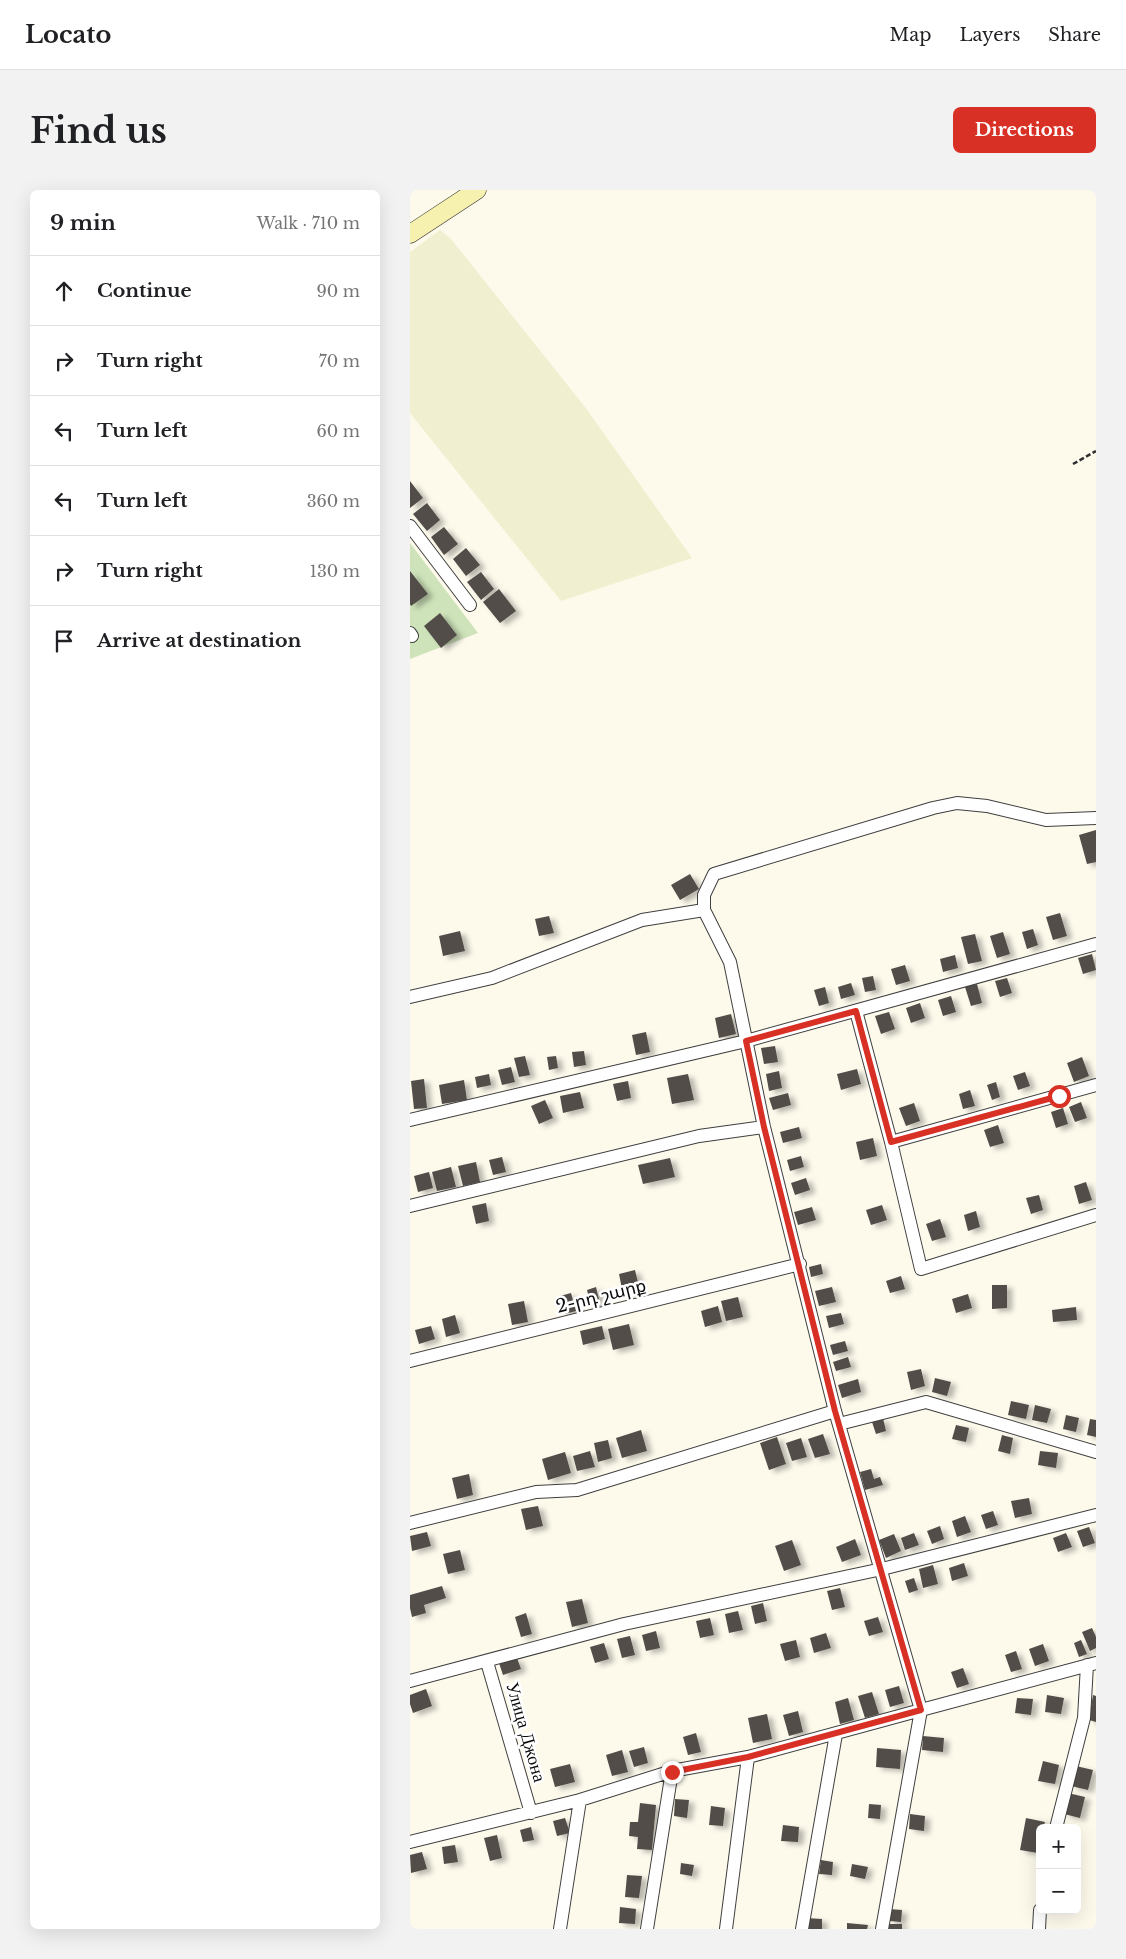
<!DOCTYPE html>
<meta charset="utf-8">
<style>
body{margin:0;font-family:"Libre Baskerville","Noto Sans Armenian",serif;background:#f2f2f2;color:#202124}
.controls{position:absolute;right:15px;bottom:15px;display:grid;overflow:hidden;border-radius:8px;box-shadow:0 5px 20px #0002}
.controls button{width:45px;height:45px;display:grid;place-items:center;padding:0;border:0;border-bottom:1px solid #e0e0e0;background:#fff;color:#202124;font:25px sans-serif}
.stop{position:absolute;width:15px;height:15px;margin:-11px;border:4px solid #d93025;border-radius:50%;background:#fff}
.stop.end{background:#d93025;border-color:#fff;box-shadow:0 1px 5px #0008}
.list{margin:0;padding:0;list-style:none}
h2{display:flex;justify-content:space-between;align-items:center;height:65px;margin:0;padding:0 20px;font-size:21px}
h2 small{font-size:16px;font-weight:400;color:#757577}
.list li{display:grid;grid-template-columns:32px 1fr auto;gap:15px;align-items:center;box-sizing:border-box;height:70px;padding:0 20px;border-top:1px solid #e0e0e0}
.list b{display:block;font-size:19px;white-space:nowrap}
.list em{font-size:16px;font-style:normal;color:#757577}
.icon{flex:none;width:28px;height:28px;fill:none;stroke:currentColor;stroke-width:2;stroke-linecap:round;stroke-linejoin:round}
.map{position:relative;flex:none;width:686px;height:1739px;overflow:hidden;border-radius:8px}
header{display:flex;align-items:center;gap:30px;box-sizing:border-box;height:70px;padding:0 25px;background:#fff;border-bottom:1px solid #e0e0e0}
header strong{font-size:24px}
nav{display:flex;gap:28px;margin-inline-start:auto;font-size:18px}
.intro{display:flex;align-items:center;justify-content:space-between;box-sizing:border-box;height:120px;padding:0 30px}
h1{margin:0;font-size:35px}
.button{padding:12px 22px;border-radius:8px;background:#d93025;color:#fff;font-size:18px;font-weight:700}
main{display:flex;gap:30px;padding:0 30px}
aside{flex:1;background:#fff;border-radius:8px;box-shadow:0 5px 20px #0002}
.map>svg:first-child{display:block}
.farmland{fill:#f0efcf}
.green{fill:#cee3ba}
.building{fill:#534d49;filter:url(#shadow)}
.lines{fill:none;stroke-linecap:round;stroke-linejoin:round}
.street-casing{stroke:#3f3f3f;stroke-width:14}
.secondary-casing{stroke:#2e2e2e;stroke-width:19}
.path{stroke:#2e2e2e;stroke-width:2.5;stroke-dasharray:5 2.5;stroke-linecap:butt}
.street{stroke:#fff;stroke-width:12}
.secondary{stroke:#f6f1ae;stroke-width:18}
.route{stroke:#d93025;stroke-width:6}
.labels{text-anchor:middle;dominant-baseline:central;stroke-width:5;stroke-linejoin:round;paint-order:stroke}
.street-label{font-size:18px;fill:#0c0c0c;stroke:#fff}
</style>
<header>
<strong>Locato</strong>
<nav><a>Map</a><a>Layers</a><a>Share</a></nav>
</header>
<div class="intro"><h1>Find us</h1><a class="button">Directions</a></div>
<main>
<aside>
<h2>9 min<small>Walk · 710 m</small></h2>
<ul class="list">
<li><svg class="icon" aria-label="ahead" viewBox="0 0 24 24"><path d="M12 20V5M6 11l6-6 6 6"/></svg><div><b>Continue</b></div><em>90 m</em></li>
<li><svg class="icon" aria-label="right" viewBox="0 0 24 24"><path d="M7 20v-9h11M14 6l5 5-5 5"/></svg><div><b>Turn right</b></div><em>70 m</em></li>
<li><svg class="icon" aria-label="left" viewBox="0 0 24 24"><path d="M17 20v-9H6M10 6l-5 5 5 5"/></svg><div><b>Turn left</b></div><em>60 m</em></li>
<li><svg class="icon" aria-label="left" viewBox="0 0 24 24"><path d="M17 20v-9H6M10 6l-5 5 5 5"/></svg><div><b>Turn left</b></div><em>360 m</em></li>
<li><svg class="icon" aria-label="right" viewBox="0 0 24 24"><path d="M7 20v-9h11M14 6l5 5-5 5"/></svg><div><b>Turn right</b></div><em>130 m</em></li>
<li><svg class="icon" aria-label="arrive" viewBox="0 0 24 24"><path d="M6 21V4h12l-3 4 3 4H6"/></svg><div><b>Arrive at destination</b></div></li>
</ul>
</aside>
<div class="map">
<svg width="686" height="1739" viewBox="0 0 686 1739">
<defs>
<filter id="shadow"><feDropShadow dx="5.5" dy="3" stdDeviation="2.5" flood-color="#0004"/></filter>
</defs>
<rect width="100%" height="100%" fill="#fdfaec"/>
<!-- farmland -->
<path class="farmland" d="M30 40 41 49 175 217 282 368 151 411 0 223V62Z"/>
<!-- green -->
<path class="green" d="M0 353 68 443 0 469Z"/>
<!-- building -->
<path class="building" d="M0 291 13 308 0 318Z
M17 313 30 330 17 341 3 324Z
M34 337 48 354 34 365 21 347Z
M56 358 70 375 56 386 43 369Z
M0 381 18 404 1 416 0 414Z
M71 382 84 399 71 410 57 392Z
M89 399 106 421 90 433 73 412Z
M30 423 47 445 31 458 14 436Z
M686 640V672L677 674 669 645Z
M280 684 289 699 270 710 261 695Z
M650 723 657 746 643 750 636 727Z
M139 726 144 743 129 746 125 729Z
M623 739 628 755 617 759 612 742Z
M50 741 55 761 33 766 29 746Z
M593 742 600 764 587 768 580 746Z
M565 744 572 771 558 774 551 747Z
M682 764 686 780 673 784 668 768Z
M545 765 548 778 533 782 530 769Z
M495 775 500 791 486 795 481 779Z
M463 786 466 800 455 802 452 788Z
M597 788 602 803 590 807 585 791Z
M441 793 445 805 431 809 428 797Z
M567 794 572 813 561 816 555 797Z
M415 797 419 813 409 816 404 800Z
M541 806 546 822 533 826 528 810Z
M510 813 515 828 501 833 496 818Z
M479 822 485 839 471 844 465 826Z
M321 824 326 844 309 848 305 828Z
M236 842 240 862 226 865 222 845Z
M365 856 368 872 354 874 351 858Z
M174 861 176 875 164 877 162 862Z
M115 866 120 885 109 887 104 868Z
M146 866 148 878 139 880 137 867Z
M672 867 679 886 664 892 657 873Z
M101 877 105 892 92 895 88 880Z
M447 879 451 894 431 900 427 884Z
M369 881 372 898 359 901 356 884Z
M615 882 620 896 608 900 603 886Z
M79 884 81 895 67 898 65 887Z
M278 884 284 910 262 914 257 888Z
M14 889 17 918 4 919 1 891Z
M54 890 57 910 32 914 29 895Z
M218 891 221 908 207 911 203 894Z
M586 892 590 907 582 910 577 895Z
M560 900 565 916 553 919 549 904Z
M170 902 174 918 153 923 150 906Z
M378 903 381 915 363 920 359 908Z
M135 910 143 928 129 934 121 916Z
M671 912 677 928 665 932 659 917Z
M504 913 510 931 496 936 489 918Z
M653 918 658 934 646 938 641 922Z
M588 935 594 953 580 957 574 940Z
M389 937 392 948 373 953 370 942Z
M463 948 467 966 450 970 446 952Z
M391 966 394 977 380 981 377 970Z
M92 967 96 982 83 985 79 970Z
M260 968 265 987 233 994 228 975Z
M66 972 70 992 53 996 48 976Z
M41 977 46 997 27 1001 22 982Z
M19 982 23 998 8 1002 4 986Z
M396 988 400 1000 385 1005 381 993Z
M676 992 682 1010 669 1014 664 996Z
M629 1005 633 1020 621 1024 616 1008Z
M76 1013 79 1031 66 1034 62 1016Z
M472 1015 477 1030 461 1035 456 1020Z
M402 1017 406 1030 388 1035 384 1022Z
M566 1021 570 1037 558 1041 554 1025Z
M530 1029 536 1047 522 1051 516 1034Z
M411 1074 413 1084 401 1087 399 1077Z
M225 1080 230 1101 213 1104 209 1084Z
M491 1086 495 1099 480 1103 476 1091Z
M582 1095H597V1118L582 1119Z
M186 1097 190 1114 181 1116 177 1100Z
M422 1097 426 1112 409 1116 405 1101Z
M161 1103 166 1121 155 1124 150 1106Z
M558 1104 562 1118 546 1123 542 1109Z
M328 1107 333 1127 316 1131 311 1111Z
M114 1111 118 1132 102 1135 98 1114Z
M308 1116 312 1132 295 1137 291 1121Z
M666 1117 667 1130 643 1132 642 1120Z
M431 1123 434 1134 419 1138 416 1126Z
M45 1125 50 1143 36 1147 32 1129Z
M219 1134 224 1155 203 1160 198 1139Z
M21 1136 25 1149 9 1154 5 1140Z
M192 1136 195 1149 173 1155 170 1141Z
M435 1151 438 1161 423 1165 420 1155Z
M438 1167 441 1177 426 1181 423 1172Z
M511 1179 515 1196 501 1200 497 1182Z
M525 1188 541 1192 537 1206 522 1202Z
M448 1189 451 1202 432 1208 428 1195Z
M601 1211 619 1215 616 1229 598 1225Z
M625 1215 641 1219 637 1233 622 1230Z
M656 1225 669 1228 666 1242 653 1239Z
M473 1228 476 1241 466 1244 462 1232Z
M680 1229 686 1230V1247L677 1245Z
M546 1235 559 1238 556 1252 542 1249Z
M231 1240 237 1261 212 1268 206 1248Z
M413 1244 420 1264 405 1268 398 1249Z
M592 1245 603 1248 600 1264 588 1261Z
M367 1247 376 1274 359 1280 350 1253Z
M391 1248 397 1267 382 1271 376 1253Z
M198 1250 202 1268 188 1272 184 1253Z
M180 1261 185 1277 167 1281 163 1266Z
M630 1261 648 1263 646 1278 628 1275Z
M155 1262 161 1283 138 1290 132 1269Z
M461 1279 464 1289 470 1287 473 1295 455 1300 450 1282Z
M59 1284 63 1305 47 1309 42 1288Z
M619 1308 622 1324 605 1328 601 1311Z
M128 1316 133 1336 116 1340 111 1319Z
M583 1321 588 1335 576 1339 571 1325Z
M555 1326 561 1342 547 1347 542 1331Z
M530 1336 534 1349 522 1354 517 1341Z
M679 1337 685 1353 673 1357 667 1341Z
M17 1342 21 1356 2 1361 0 1346Z
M504 1343 509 1355 495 1360 491 1348Z
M656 1343 662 1357 648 1362 643 1348Z
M484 1344 491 1361 476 1368 469 1350Z
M445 1349 451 1365 432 1372 426 1357Z
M382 1350 391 1375 374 1381 365 1356Z
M50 1360 55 1380 38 1384 33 1364Z
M554 1373 558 1386 542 1391 539 1378Z
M523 1375 528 1394 513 1398 509 1379Z
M504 1388 508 1400 499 1403 495 1391Z
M32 1396 36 1408 14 1415 16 1423 2 1427 0 1418V1405Z
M430 1398 435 1417 422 1420 417 1401Z
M172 1409 178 1433 162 1437 156 1412Z
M353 1413 357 1431 345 1434 341 1416Z
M328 1421 333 1440 319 1443 315 1424Z
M116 1423 122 1444 111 1447 105 1427Z
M468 1427 473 1442 459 1446 454 1431Z
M300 1428 304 1445 290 1448 286 1431Z
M682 1438 686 1447V1458L680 1461 672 1442Z
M246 1441 250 1458 236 1461 232 1445Z
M416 1443 421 1458 404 1463 400 1448Z
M220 1446 225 1465 212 1468 207 1449Z
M386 1450 390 1467 375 1471 370 1454Z
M671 1450 677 1464 669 1467 664 1453Z
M194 1453 199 1469 185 1473 180 1457Z
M633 1454 639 1471 625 1476 619 1459Z
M606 1461 612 1479 601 1482 595 1465Z
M107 1468 111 1479 93 1485 89 1473Z
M553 1478 559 1494 547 1498 541 1482Z
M489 1496 494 1513 480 1517 475 1500Z
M16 1499 22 1516 3 1523 0 1514V1505Z
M462 1502 469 1524 455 1528 448 1506Z
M637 1505 654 1508 651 1524 635 1522Z
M683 1505 686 1506V1532L679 1530Z
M438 1508 444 1530 430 1534 425 1512Z
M607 1508 623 1509 621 1525 605 1523Z
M388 1521 393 1542 379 1546 373 1525Z
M357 1524 362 1549 343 1553 338 1528Z
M286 1543 291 1562 278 1565 273 1547Z
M513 1546 534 1548 533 1562 512 1560Z
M234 1557 238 1573 224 1577 219 1561Z
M467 1558 491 1560 490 1579 466 1577Z
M212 1560 218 1582 202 1586 196 1565Z
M633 1571 649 1575 645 1594 628 1591Z
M160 1574 165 1592 145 1597 140 1579Z
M666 1576 683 1580 678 1600 661 1596Z
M658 1603 675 1607 670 1628 654 1624Z
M265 1609 279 1610 277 1628 264 1626Z
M230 1613 246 1615 242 1660 227 1659 228 1647 219 1646 220 1632H228Z
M459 1614 471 1615 470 1629 458 1628Z
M301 1616 315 1618 313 1636 299 1635Z
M500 1624 515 1626 514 1641 499 1639Z
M155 1628 160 1643 147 1646 143 1631Z
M616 1628 635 1632 633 1638H630L628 1663 610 1660Z
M373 1635 389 1637 388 1652 371 1651Z
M121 1637 124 1650 113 1652 110 1640Z
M87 1645 92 1668 80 1671 74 1648Z
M45 1655 48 1672 34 1674 32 1657Z
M12 1662 17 1679 1 1683 0 1665Z
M411 1670 423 1672 422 1685 409 1684Z
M271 1673 284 1675 282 1686 270 1684Z
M442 1674 458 1677 455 1689 440 1686Z
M217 1685 232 1686 229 1708 215 1707Z
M210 1717 226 1719 225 1734 209 1733Z
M479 1719 492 1720 491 1732 479 1731Z
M396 1728 412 1729V1739H396Z
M437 1733 458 1735 457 1739H437Z
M477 1734H492V1739H477Z"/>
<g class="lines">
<defs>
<path id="street" d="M0 336 60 415
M0 443 2 446
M294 720V705L304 684 523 618 547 613 577 616 636 630 686 628
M0 807 82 788 232 730 294 720 320 772 354 937 425 1221 511 1520 686 1473
M446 821 481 952 511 1079 686 1025
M0 930 336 851 686 754
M481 952 686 895
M0 1016 289 946 354 937
M0 1171 390 1074
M429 1234 516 1212 686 1262
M0 1333 126 1302 167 1300 425 1221
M77 1472 121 1623
M0 1491 214 1434 472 1379 686 1325
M646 1638 674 1528 677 1475
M0 1652 170 1610 262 1581 338 1567 511 1520 472 1739
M150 1739 170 1610
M237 1739 262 1581
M316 1739 338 1567
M392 1739 426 1544
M629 1739 630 1720"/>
<path id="secondary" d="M0 44 67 0"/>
</defs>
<!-- street casing -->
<use href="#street" class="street-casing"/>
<!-- secondary casing -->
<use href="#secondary" class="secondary-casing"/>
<!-- path -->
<path class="path" d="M663 274 686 261"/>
<!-- street -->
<use href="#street" class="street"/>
<!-- secondary -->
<use href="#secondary" class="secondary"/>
</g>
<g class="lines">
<!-- route -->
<path class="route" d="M262 1582 338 1567 511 1520 425 1221 354 937 336 851 446 821 481 952 649 906"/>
</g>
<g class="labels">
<!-- street labels -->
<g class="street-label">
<text transform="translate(191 1106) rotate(-14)">2-րդ շարք</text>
<text transform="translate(116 1542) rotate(74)">Улица Джона</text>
</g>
</g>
</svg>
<div class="controls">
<button>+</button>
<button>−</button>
</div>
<div class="stop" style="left:649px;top:906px"></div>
<div class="stop end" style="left:262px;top:1582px"></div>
</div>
</main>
